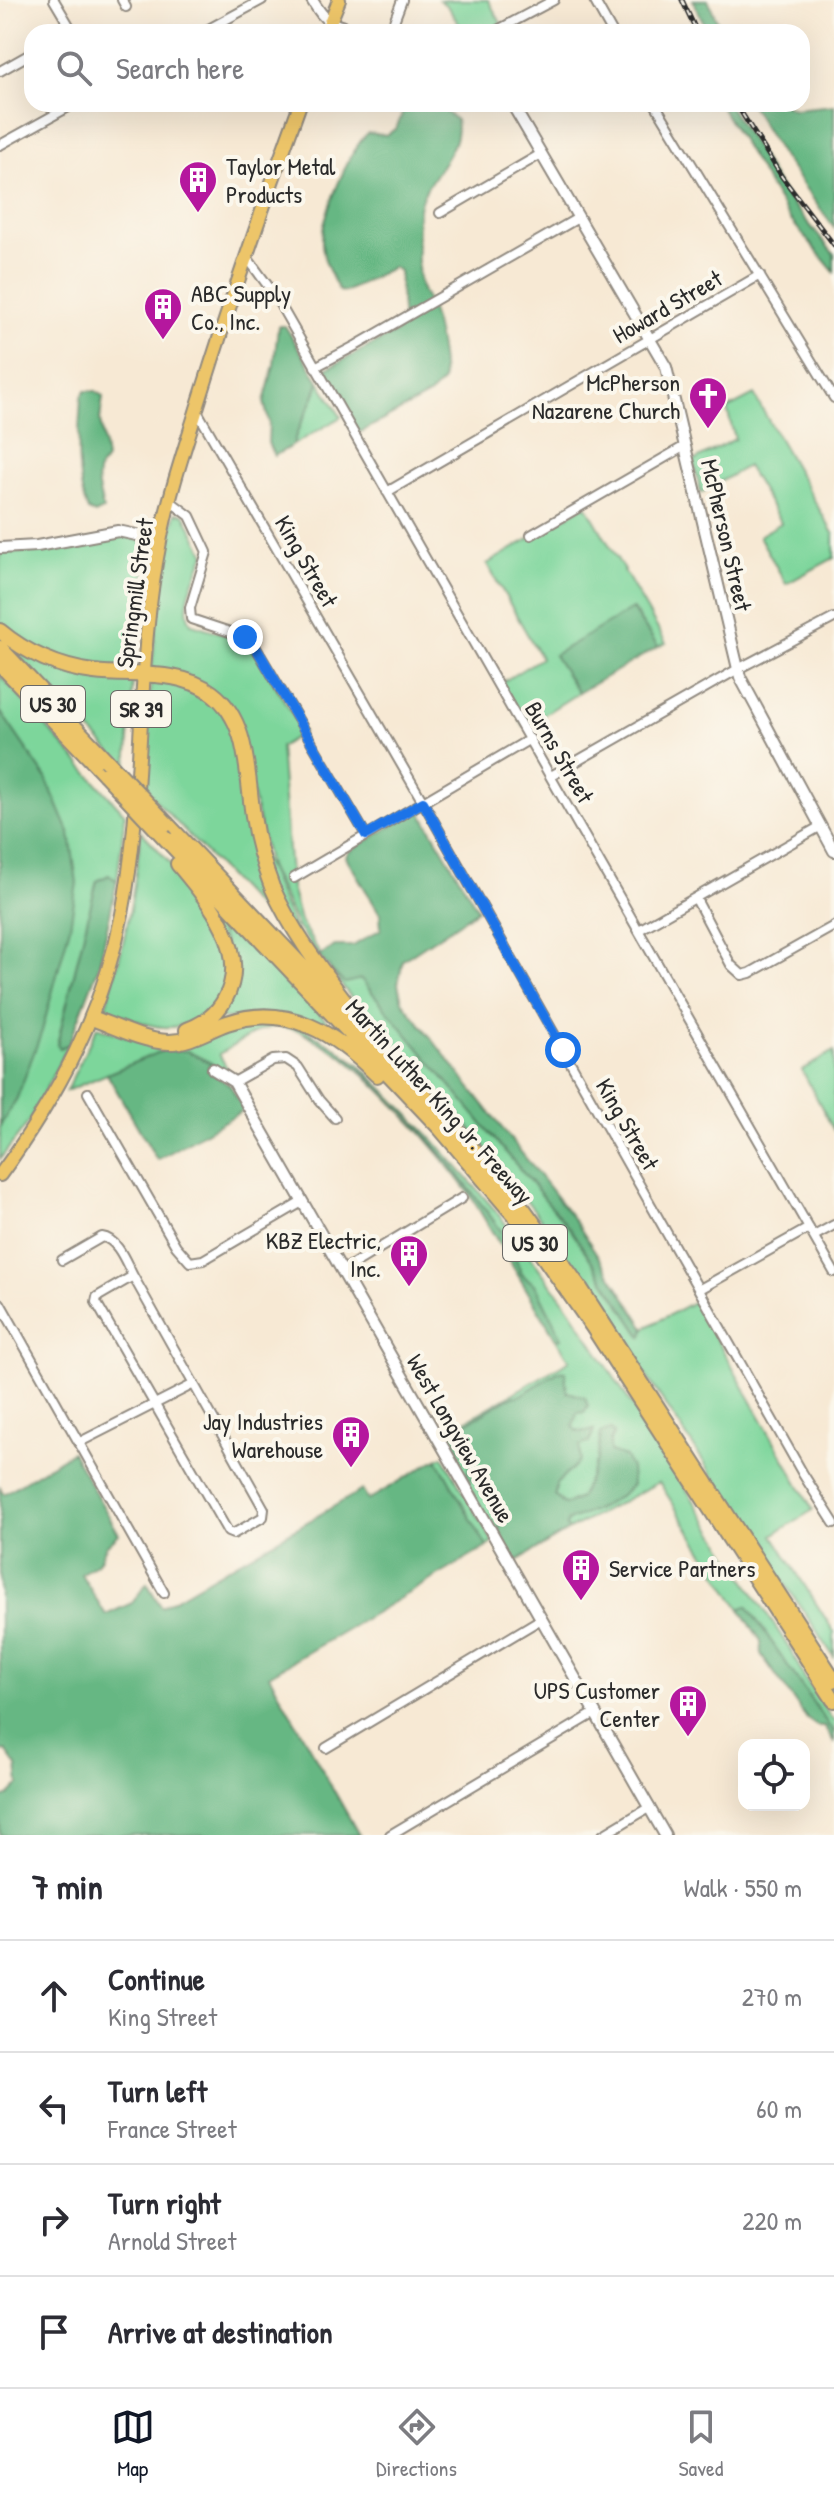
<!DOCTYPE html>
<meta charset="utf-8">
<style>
body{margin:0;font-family:"Patrick Hand",sans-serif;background:#f2f2f3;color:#2b2b33}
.controls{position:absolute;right:24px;bottom:24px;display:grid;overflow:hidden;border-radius:16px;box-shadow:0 8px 32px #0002}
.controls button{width:72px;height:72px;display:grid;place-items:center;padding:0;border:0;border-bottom:2px solid #e1e1e2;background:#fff;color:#2b2b33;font:40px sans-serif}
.stop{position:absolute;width:24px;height:24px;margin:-18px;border:6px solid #1a73e8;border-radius:50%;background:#fff}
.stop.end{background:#1a73e8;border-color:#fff;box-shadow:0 2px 8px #0008}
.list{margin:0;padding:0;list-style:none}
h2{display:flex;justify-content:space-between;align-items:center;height:104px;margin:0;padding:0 32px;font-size:34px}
h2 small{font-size:26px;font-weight:400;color:#7c7c81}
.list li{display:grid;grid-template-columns:52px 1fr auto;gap:24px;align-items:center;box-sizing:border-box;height:112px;padding:0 32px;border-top:2px solid #e1e1e2}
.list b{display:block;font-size:30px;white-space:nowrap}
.list p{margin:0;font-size:26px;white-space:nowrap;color:#7c7c81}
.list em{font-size:26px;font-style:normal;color:#7c7c81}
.icon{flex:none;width:44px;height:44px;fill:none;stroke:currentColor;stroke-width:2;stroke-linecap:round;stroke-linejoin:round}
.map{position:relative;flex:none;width:834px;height:1835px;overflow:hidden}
.search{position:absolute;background:#fff;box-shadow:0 8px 32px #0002;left:24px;right:24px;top:24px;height:88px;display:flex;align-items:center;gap:20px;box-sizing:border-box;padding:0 28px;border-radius:24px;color:#7c7c81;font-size:30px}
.sheet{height:552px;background:#fff}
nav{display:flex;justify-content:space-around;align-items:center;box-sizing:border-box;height:112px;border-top:2px solid #e1e1e2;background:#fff;font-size:22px;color:#7c7c81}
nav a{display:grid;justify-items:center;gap:4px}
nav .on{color:#111827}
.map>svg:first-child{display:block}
.green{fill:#7dd69b;stroke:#548063;stroke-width:2}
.forest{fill:#66b783;stroke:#487157;stroke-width:2}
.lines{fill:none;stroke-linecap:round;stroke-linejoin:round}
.minor-casing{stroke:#918a80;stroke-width:12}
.tertiary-casing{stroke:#918a80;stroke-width:14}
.primary-casing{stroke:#918a80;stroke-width:16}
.motorway-casing{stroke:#918a80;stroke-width:18}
.minor{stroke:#fff;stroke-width:8}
.tertiary{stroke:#fff;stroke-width:10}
.primary{stroke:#edc569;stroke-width:12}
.motorway{stroke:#edc569;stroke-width:14}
.rail-casing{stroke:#2b2b2b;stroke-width:5}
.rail{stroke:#fbf7ec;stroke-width:2;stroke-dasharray:6;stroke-linecap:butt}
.motorway-bridge-casing{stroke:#918a80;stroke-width:18;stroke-linecap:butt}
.motorway-bridge{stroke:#edc569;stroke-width:14}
.route{stroke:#1a73e8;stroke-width:10}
.labels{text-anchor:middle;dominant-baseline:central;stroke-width:8;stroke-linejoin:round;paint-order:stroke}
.shield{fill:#fbf7ec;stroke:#696865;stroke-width:2}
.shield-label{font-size:22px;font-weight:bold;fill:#2b2b2b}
.poi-label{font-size:24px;fill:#2b2b2b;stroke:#fbf7ec;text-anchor:end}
.street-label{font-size:24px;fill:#2b2b2b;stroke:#fbf7ec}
</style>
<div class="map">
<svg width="834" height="1835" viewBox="0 0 834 1835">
<rect width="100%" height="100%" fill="#fbf7ec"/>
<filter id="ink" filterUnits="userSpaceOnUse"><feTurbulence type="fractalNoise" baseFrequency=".0125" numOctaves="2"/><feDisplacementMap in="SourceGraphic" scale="16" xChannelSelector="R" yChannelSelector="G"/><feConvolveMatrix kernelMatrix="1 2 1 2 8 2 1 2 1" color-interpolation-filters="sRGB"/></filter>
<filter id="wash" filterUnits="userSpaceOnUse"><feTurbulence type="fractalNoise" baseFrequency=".006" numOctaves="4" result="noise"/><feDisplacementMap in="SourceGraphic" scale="32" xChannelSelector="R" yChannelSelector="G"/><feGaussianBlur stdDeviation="1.8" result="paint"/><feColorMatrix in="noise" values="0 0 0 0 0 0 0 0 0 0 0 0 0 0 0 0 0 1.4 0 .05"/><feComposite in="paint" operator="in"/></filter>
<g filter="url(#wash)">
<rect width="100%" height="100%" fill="#f7e9d4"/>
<!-- green -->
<path class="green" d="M439 0H488L501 23 486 32H464L447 6Z
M319 381 341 417 293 445C299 419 314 406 319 381Z
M754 395 834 535V558L786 584 759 536 781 523 747 466 701 493 693 461 735 439 727 409Z
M586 505 666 643 658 647 633 609 554 655 578 693 524 727 501 683 541 658 487 564Z
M176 513 184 514 205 554C198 573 178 606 192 624L243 640 254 649 303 732 280 747 291 887 300 921 320 954 318 956 298 928 269 866 232 706 152 668 162 568Z
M120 536 139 540 147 548 135 669 82 665 30 646 0 625V552C41 556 79 538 120 536Z
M9 646 133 681 127 769Z
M0 675 125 814 117 881 109 875 97 881 57 1044 60 1048 69 1044 28 1123 0 1159V1126L17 1098 46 778 0 711Z
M151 681H169L194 688 217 703 237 736 251 829 309 962 144 788Z
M141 831C169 861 225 921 230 963 232 980 220 1001 207 1011 170 1041 144 1023 105 1008 125 945 134 897 141 831Z
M214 903 338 1033 337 1034 316 1023 217 1018 234 992Z
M329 970 342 981 361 979 571 1230 641 1336 645 1328 695 1301 813 1510 773 1535 834 1632V1657L545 1224 465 1122 378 1030Z
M258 1020 301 1026 358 1063 432 1138 495 1210 570 1309 791 1651 805 1679 834 1722V1733L747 1606 740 1609 659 1482 569 1530 565 1527 568 1521 600 1508 621 1495 625 1457 610 1452V1441L597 1460 580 1498 565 1505 555 1496 556 1484 580 1461V1446L593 1430 579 1432 573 1427 579 1396 567 1392 565 1371 558 1372 521 1395 509 1398 476 1418 465 1449 469 1453V1479L483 1480 500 1523 497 1535 440 1436 570 1360 556 1339 561 1338C553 1322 546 1305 537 1289 533 1281 525 1280 521 1272 516 1262 513 1248 507 1239 465 1180 354 1031 280 1027 260 1025 236 1045 219 1054L231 1075 187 1051H162L66 1091 97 1027 147 1043Z
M834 1051V1131L802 1070Z
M443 1456 493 1543 487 1547 437 1459Z"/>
<!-- forest -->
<path class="forest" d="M693 0H708L722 32H708Z
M406 104H436L456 120C463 153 424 177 419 209 417 220 417 275 420 284 422 292 427 299 430 307 439 332 442 355 443 381L429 395 361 432 356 431 322 371 397 332 403 324 399 271 393 267 345 292 339 291C331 275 323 261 322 243 321 219 349 150 368 133L386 135 396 129Z
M719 104H728L784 194 834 254V272L789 218Z
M750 104H783L794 109 834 105V228L780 153Z
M278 326H285L319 381C314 406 299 419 293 445L274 456 268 443 269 422 264 402 274 365Z
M85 391H96L103 397 100 420 106 459C104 463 100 466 99 470 94 483 102 499 103 510L95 514 88 511C74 477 79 433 81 397Z
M632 609 658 647 578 693 554 655Z
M0 711 46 778 70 834 77 883 70 926 42 1031 17 1098 0 1126Z
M417 811 421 812 478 910 403 960 398 984 402 1001 576 1222 645 1328 642 1337 571 1230 361 979 345 983 342 981 318 956 335 946H353L381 929 380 914 346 857 348 852Z
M109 875 117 881 99 966 69 1044 60 1048 57 1045 93 896 97 881Z
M304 1034 315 1036 337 1048 358 1066 448 1161 509 1241 522 1275 535 1284 562 1338 556 1339 469 1193C434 1145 392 1098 347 1060 334 1049 318 1042 304 1034Z
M162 1051H187L213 1064 208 1066V1071L230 1085 244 1110 157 1160 107 1074Z
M565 1371 567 1392 585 1397 588 1406 584 1412 577 1413 573 1427 579 1432 594 1430 589 1442 580 1446V1461L556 1484 555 1496 565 1505 580 1498 597 1460 601 1433 611 1430 614 1433 610 1441V1452L625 1457 631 1468 632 1485C615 1503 591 1512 568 1521L566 1527 569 1530 513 1563 497 1535 500 1529 498 1515 493 1513 491 1497 483 1480 469 1479 466 1475 470 1465 469 1453 454 1445 448 1437 455 1430 509 1398 521 1395 558 1372Z
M72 1452 119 1534 106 1546 99 1561 81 1574 106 1615 132 1603 147 1583 161 1607 362 1490 368 1500 437 1459 487 1547 269 1675 359 1835H0V1798L8 1796 19 1785 17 1766 6 1751 0 1752V1488L4 1494Z
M747 1606 829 1726 834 1733V1742L824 1726H817L807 1719 761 1654V1641L740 1609Z"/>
</g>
<g filter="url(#ink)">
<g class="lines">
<defs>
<path id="minor" d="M54 0 73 32
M122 0 126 7
M594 0 612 32
M203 32 262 0
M390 32 402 0
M494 32 554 0
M0 71 32 53
M655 104 834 398
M0 145 74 104
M440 213 541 154
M246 256 274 294 834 1272
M315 367 357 345 578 218
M197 411 423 802 803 1474 834 1523
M387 492 760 275
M170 501 190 516 207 552 190 608 191 619 245 637 255 646 366 835
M531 535 685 446
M551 776 738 669 834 618
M294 878 530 739
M696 899 731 965 742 975 750 973 834 926
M639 930 821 826
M234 1082 273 1060 286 1059 298 1067 319 1100 335 1118
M88 1093 176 1246 190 1262 203 1260 302 1202
M814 1236 834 1225
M62 1260 102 1237C118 1239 126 1263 133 1276L264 1509 263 1517 233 1534 228 1532 96 1302 97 1297 133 1276
M342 1271 462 1198
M700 1289 809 1228
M0 1303 164 1593
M80 1442 194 1384
M326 1748 541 1619
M390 1835 595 1713
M603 1835 650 1807"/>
<path id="tertiary" d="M312 0C328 27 334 24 363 32
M512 104 666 367 740 677 834 851
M0 548 37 546 118 531 160 540
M213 1069 234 1082 665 1835"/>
<path id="primary" d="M326 32 339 0
M0 1175C58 1096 103 1011 122 914 146 792 135 664 160 542 169 494 185 448 199 402 230 302 264 203 300 104"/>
<path id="motorway" d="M0 631C26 653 60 668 94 672 133 677 178 668 212 693 251 722 246 779 254 822 257 844 264 866 272 887 290 928 317 964 344 1000
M0 648 106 760
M0 664 105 774
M167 824 450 1122 524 1210 580 1288 834 1680
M166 839 440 1128 515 1216 593 1327 834 1700
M178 864C207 899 252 951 225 999 217 1014 204 1024 187 1030
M92 1018C116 1027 143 1041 169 1042 191 1042 207 1030 227 1023 287 1002 336 1034 377 1075"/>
</defs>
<!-- minor casing -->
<use href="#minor" class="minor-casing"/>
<!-- tertiary casing -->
<use href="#tertiary" class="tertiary-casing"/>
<!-- primary casing -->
<use href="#primary" class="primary-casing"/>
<!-- motorway casing -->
<use href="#motorway" class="motorway-casing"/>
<!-- minor -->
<use href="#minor" class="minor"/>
<!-- tertiary -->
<use href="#tertiary" class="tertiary"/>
<!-- primary -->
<use href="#primary" class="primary"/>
<!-- motorway -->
<use href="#motorway" class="motorway"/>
<defs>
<path id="rail" d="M682 0 697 32
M736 104 782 177 834 245"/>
</defs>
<!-- rail casing -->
<use href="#rail" class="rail-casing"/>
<!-- rail -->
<use href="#rail" class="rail"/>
<defs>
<path id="motorway-bridge" d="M106 760 167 824
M105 774 166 839"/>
</defs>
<!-- motorway-bridge casing -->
<use href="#motorway-bridge" class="motorway-bridge-casing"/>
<!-- motorway-bridge -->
<use href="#motorway-bridge" class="motorway-bridge"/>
</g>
</g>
<g class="lines" filter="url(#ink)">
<!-- route -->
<path class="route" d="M245 637 255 646 366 835 423 802 563 1050"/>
</g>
<!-- icons -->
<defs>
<symbol id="building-pin" viewBox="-11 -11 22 30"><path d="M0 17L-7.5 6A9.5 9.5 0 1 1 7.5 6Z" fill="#b5179e" stroke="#fbf7ec"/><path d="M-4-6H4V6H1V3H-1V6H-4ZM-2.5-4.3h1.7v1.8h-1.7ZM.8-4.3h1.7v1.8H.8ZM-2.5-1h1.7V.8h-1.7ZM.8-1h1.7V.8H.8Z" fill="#fff"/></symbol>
<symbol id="church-pin" viewBox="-11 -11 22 30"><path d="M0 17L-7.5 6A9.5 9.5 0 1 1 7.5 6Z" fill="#b5179e" stroke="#fbf7ec"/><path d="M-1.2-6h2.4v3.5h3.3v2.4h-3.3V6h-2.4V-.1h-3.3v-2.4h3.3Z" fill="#fff"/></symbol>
</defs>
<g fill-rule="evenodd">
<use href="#building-pin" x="176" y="158" width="44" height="60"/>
<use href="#building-pin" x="141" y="285" width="44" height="60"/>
<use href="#church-pin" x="686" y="374" width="44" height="60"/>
<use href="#building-pin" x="387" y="1232" width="44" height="60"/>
<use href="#building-pin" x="329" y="1413" width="44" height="60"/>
<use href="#building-pin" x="559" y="1546" width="44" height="60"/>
<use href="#building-pin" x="666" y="1682" width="44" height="60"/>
</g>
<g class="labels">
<!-- shield labels -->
<g class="shield">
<rect x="21" y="686" width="64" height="36" rx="6"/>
<rect x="111" y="691" width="60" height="36" rx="6"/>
<rect x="503" y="1225" width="64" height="36" rx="6"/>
</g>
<g class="shield-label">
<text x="53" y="704">US 30</text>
<text x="141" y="709">SR 39</text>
<text x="535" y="1243">US 30</text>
</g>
<!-- poi labels -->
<g class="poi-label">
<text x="226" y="166" text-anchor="start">Taylor Metal<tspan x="226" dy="28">Products</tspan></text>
<text x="191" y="293" text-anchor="start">ABC Supply<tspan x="191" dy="28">Co., Inc.</tspan></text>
<text x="680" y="382">McPherson<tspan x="680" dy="28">Nazarene Church</tspan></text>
<text x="381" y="1240">KBZ Electric,<tspan x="381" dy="28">Inc.</tspan></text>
<text x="323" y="1421">Jay Industries<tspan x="323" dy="28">Warehouse</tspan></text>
<text x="609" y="1568" text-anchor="start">Service Partners</text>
<text x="660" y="1690">UPS Customer<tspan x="660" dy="28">Center</tspan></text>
</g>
<!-- street labels -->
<g class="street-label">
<text transform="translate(667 306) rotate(-30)">Howard Street</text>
<text transform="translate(727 535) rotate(77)">McPherson Street</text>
<text transform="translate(307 561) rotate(60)">King Street</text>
<text transform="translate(134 593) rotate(-82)">Springmill Street</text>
<text transform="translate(560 752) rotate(60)">Burns Street</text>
<text transform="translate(440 1101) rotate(48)">Martin Luther King Jr. Freeway</text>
<text transform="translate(628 1124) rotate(60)">King Street</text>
<text transform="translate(461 1438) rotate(60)">West Longview Avenue</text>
</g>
</g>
</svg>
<div class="controls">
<button><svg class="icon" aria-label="locate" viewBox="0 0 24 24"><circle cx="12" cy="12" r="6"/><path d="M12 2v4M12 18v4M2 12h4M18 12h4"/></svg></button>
</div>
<div class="stop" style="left:563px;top:1050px"></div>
<div class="stop end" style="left:245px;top:637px"></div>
<div class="search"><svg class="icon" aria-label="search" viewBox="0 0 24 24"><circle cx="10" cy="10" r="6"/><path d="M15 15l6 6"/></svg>Search here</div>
</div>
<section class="sheet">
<h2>7 min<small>Walk · 550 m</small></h2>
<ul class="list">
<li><svg class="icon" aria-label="ahead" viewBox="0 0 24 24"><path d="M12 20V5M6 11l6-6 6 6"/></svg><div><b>Continue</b><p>King Street</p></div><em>270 m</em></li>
<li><svg class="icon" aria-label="left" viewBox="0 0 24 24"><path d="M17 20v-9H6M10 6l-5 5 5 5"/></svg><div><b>Turn left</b><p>France Street</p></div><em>60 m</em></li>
<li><svg class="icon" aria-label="right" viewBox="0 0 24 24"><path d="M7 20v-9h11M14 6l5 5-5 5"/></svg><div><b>Turn right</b><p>Arnold Street</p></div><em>220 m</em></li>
<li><svg class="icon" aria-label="arrive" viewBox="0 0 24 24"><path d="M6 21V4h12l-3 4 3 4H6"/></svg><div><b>Arrive at destination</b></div></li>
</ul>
</section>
<nav>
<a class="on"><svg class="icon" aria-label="map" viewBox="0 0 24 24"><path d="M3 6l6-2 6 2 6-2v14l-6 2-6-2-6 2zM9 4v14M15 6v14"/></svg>Map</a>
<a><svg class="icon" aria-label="directions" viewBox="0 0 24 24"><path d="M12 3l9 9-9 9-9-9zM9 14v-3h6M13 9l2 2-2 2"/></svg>Directions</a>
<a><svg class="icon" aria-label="saved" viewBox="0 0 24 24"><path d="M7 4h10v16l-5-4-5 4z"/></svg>Saved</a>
</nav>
